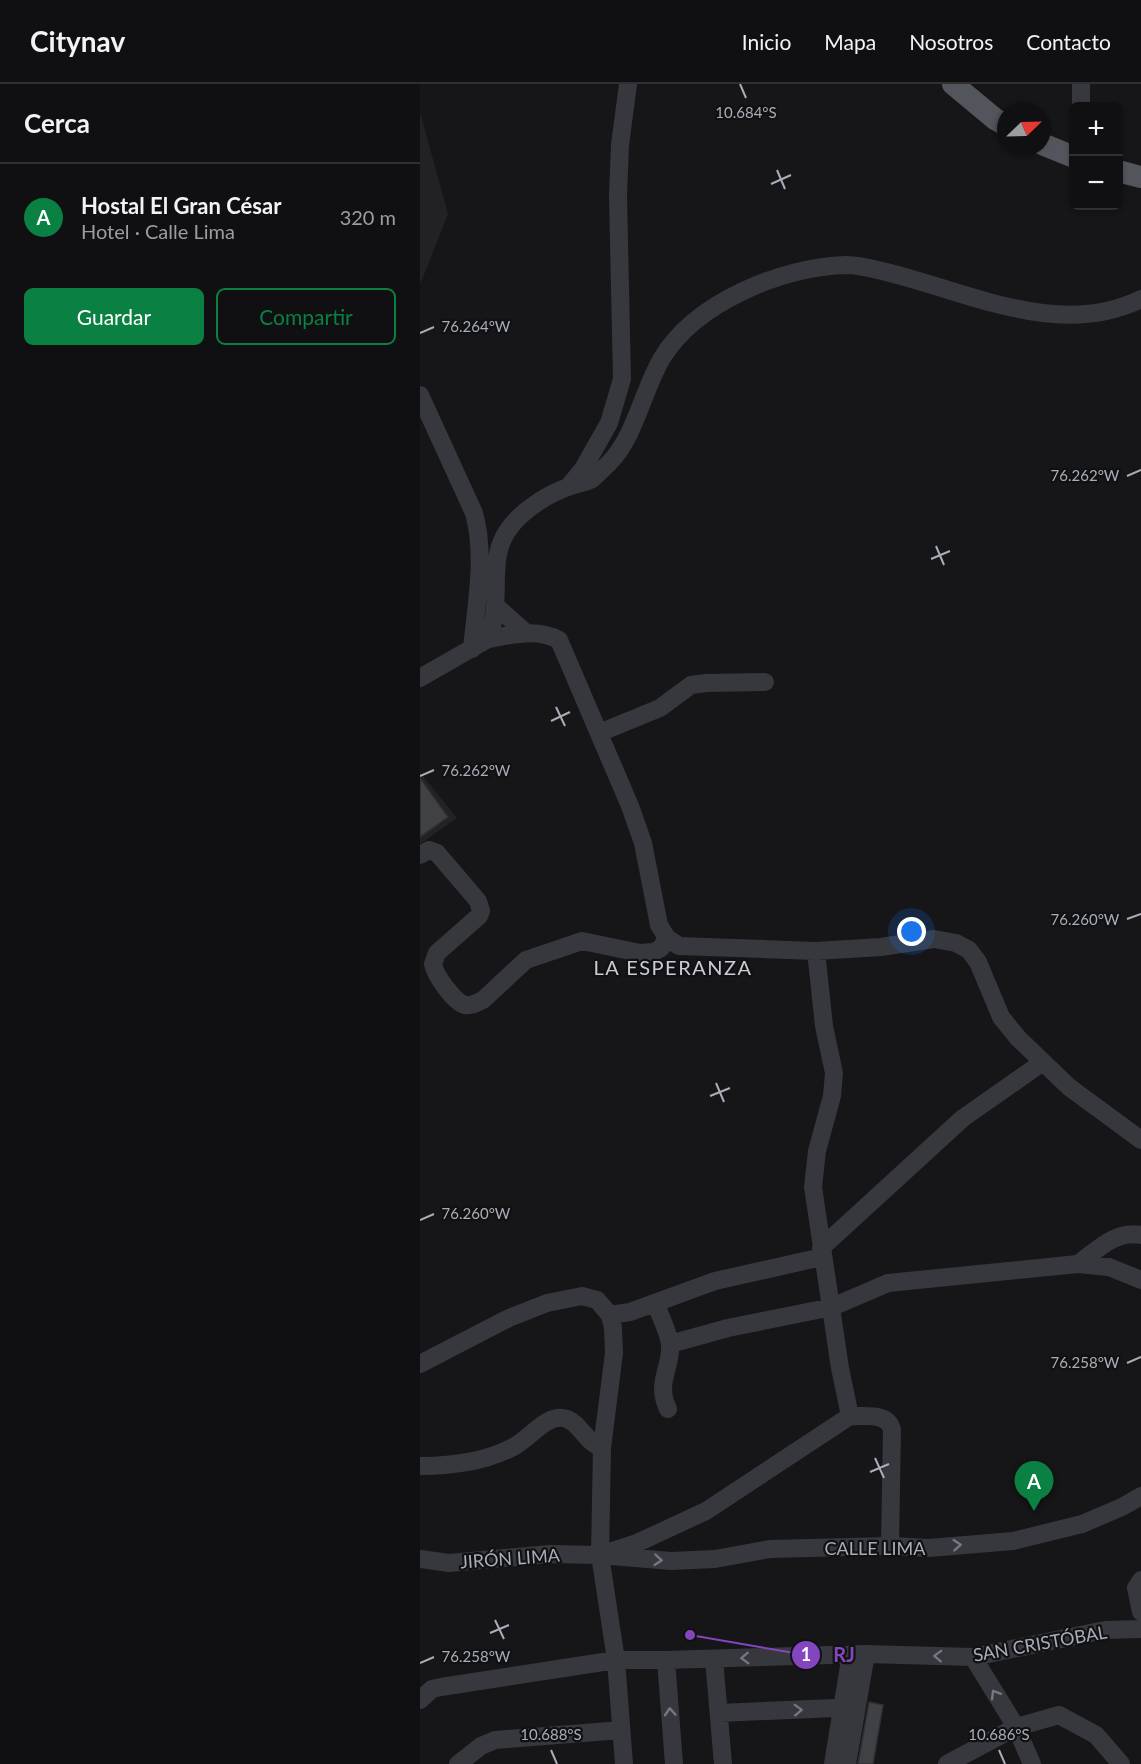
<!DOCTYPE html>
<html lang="es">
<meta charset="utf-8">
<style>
body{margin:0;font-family:Lato,sans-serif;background:#1e1e20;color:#f1f3f6}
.controls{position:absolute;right:18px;top:18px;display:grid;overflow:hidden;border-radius:9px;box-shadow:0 2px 4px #0004}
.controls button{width:54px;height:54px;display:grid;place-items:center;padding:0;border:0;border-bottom:2px solid #303032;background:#101012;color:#f1f3f6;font:30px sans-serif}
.compass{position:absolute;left:577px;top:18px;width:54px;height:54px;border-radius:50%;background:#101012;box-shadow:0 2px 4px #0004;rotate:67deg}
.you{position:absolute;left:492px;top:848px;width:21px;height:21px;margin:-15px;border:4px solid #fff;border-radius:50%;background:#1a73e8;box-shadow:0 0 0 9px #1a73e833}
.badge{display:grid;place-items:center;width:39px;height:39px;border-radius:50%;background:#0b8043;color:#fff;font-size:20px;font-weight:700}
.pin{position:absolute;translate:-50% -50px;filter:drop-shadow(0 2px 3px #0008)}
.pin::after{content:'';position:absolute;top:32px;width:21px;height:18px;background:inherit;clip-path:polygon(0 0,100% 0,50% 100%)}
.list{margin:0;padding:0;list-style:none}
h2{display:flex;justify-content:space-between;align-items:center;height:78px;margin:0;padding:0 24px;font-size:26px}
h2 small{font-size:20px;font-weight:400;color:#9c9d9f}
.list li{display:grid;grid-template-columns:39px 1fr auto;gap:18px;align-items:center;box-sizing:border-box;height:108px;padding:0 24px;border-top:2px solid #303032}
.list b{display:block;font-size:22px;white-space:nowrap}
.list p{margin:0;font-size:20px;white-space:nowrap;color:#9c9d9f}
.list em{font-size:20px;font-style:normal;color:#9c9d9f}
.actions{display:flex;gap:12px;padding:18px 24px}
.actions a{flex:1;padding:14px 0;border:2px solid #0b8043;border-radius:9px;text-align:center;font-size:21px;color:#0b8043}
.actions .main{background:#0b8043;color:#fff}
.map{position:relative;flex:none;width:721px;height:1680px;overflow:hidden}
header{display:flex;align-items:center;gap:36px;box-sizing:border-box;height:84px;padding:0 30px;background:#101012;border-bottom:2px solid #303032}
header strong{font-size:28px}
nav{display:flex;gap:33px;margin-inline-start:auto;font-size:21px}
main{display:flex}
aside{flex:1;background:#101012}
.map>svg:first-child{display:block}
.built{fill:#222225}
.building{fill:#404145;stroke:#303034;stroke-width:1.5}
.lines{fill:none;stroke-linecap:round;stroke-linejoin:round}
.minor{stroke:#37383d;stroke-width:18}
.major{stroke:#53555c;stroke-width:22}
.oneway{stroke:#757881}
.ticks{fill:none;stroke:#a8adb8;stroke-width:2}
.labels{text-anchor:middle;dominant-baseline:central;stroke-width:4.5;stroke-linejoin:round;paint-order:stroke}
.street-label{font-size:18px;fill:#a8adb8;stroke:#111113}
.neighbourhood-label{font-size:20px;letter-spacing:1.5px;fill:#c9ccd4;stroke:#111113}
.ticks-label{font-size:15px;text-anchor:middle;fill:#a8adb8;stroke:#111113;stroke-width:4.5;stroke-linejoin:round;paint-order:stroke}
.leader{fill:none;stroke:#8446be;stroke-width:2}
.callout-dot{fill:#8446be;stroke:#111113;stroke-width:2}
.mark-label{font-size:18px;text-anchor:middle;font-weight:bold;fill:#fff}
.callout-label{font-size:20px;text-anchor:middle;font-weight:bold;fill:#8446be;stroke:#111113;stroke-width:4.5;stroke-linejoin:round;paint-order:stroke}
</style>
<header>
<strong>Citynav</strong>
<nav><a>Inicio</a><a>Mapa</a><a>Nosotros</a><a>Contacto</a></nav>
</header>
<main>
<aside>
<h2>Cerca<small></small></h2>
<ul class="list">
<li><span class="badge">A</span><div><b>Hostal El Gran César</b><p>Hotel · Calle Lima</p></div><em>320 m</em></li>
</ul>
<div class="actions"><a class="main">Guardar</a><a>Compartir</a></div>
</aside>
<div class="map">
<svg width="721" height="1680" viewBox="0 0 721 1680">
<rect width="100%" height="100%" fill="#161618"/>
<!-- built -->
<path class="built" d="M0 28 28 130 0 201Z
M0 688 37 734 0 760Z"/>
<!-- building -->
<path class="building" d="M0 694 28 733 0 753Z
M449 1618 463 1621 453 1680H438Z"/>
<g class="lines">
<!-- minor -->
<path class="minor" d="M661 0V22
M0 311 54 429C66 472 56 521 52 565
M149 402 163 385 189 339 202 295 198 112 200 61 208 0
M76 522 106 549
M68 555C92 551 117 544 139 556L210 722 223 759 239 841 247 854 259 862 396 867 461 863 514 855 536 859 549 866 558 878 581 933 598 954 649 1003 721 1056
M0 594 68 555C82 522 70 484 82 457 92 432 126 410 151 402 158 399 166 399 172 395 178 390 184 384 189 379 215 353 223 306 242 274 276 218 362 183 426 181 437 181 450 184 462 187 544 206 638 256 721 215
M179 649 240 624 271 601 286 599 345 598
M0 771 9 766 17 769 58 817 61 827 59 832 17 869 13 880C15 891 34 918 45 921 52 922 57 919 63 916L106 876 162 857 220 869 234 868 241 864 247 854
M401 1164 543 1034 623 978
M658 1180C677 1166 696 1146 721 1151
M236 1220C240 1232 248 1247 250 1260 252 1284 235 1298 248 1325
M190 1231 210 1228 295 1197 402 1173
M250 1260 308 1244 412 1223 468 1199 658 1180 689 1183 721 1196
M0 1280 89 1234 127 1219 162 1212 177 1216 190 1231 193 1244 194 1269 182 1364 180 1471 196 1576 204 1680
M430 1332C445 1333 468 1328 472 1346L470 1462
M0 1382C32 1382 66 1378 95 1362 110 1354 128 1328 147 1335 161 1340 164 1357 182 1364
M180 1471 217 1459 286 1427 430 1332 420 1284 393 1103 397 1067 412 1012 414 989 404 942 396 867
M0 1475 29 1479 130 1470 180 1471 251 1477 295 1475 350 1465 470 1462 509 1464 593 1457 662 1440 702 1423 721 1412
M721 1496 716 1504 721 1528
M553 1573 596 1643 612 1680
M294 1575 303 1680
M246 1576 254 1680
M0 1616 12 1605 21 1603 196 1576H246L446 1570 553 1573 685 1546 721 1545
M299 1629 437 1623
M38 1680 61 1662 75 1656 201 1646
M413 1680 431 1570
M427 1680 446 1570
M527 1680 596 1643 639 1631 676 1651 701 1680"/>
<!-- major -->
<path class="major" d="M533 0 575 35 586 41
M622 60 654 73
M698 87 721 93"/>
</g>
<!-- one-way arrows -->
<defs><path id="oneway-chevron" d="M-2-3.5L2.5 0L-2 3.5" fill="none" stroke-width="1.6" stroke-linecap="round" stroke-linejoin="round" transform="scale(1.5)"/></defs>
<g class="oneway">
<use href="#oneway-chevron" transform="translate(537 1461) rotate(-4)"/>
<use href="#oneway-chevron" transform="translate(238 1476) rotate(5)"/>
<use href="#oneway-chevron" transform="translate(518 1572) rotate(-178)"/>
<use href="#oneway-chevron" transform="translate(325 1574) rotate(178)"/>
<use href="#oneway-chevron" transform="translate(575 1610) rotate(-121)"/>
<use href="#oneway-chevron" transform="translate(378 1626) rotate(-2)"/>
<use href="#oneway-chevron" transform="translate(250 1628) rotate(-94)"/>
</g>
<!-- ticks -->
<path class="ticks" d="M320 0 326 14M357 86 365 105M351 100 371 91M0 249 14 243M707 392 721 386M516 462 524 481M511 475 530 467M136 623 145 642M131 637 150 628M0 692 14 686M707 835 721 830M296 999 304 1018M290 1012 310 1004M0 1136 14 1130M707 1279 721 1273M455 1374 464 1394M450 1388 469 1380M75 1536 84 1555M70 1549 89 1541M0 1579 14 1573M131 1666 137 1680M579 1666 585 1680"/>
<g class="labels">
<!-- street labels -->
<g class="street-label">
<text x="455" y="1464">CALLE LIMA</text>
<text transform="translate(90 1474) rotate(-4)">JIRÓN LIMA</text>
<text transform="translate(620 1559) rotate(-10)">SAN CRISTÓBAL</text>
</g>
<!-- neighbourhood labels -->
<g class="neighbourhood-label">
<text x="253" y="883">LA ESPERANZA</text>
</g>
</g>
<g class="ticks-label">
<text x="326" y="34">10.684°S</text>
<text x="56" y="248">76.264°W</text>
<text x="665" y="397">76.262°W</text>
<text x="56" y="692">76.262°W</text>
<text x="665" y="841">76.260°W</text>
<text x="56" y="1135">76.260°W</text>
<text x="665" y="1284">76.258°W</text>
<text x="56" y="1578">76.258°W</text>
<text x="131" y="1656">10.688°S</text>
<text x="579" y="1656">10.686°S</text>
</g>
<!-- callouts -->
<path class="leader" d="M270 1551L386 1571"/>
<g class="callout-dot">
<circle cx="270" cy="1551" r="6"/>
<circle cx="386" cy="1571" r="15"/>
</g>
<g class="mark-label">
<text x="386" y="1577">1</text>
</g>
<g class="callout-label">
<text x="424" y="1578">RJ</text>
</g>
</svg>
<div class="controls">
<button>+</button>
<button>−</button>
</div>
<svg class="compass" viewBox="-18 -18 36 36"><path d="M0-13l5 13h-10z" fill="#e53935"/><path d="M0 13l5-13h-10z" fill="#9c9d9f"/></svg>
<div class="you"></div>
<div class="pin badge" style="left:614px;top:1427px">A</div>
</div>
</main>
